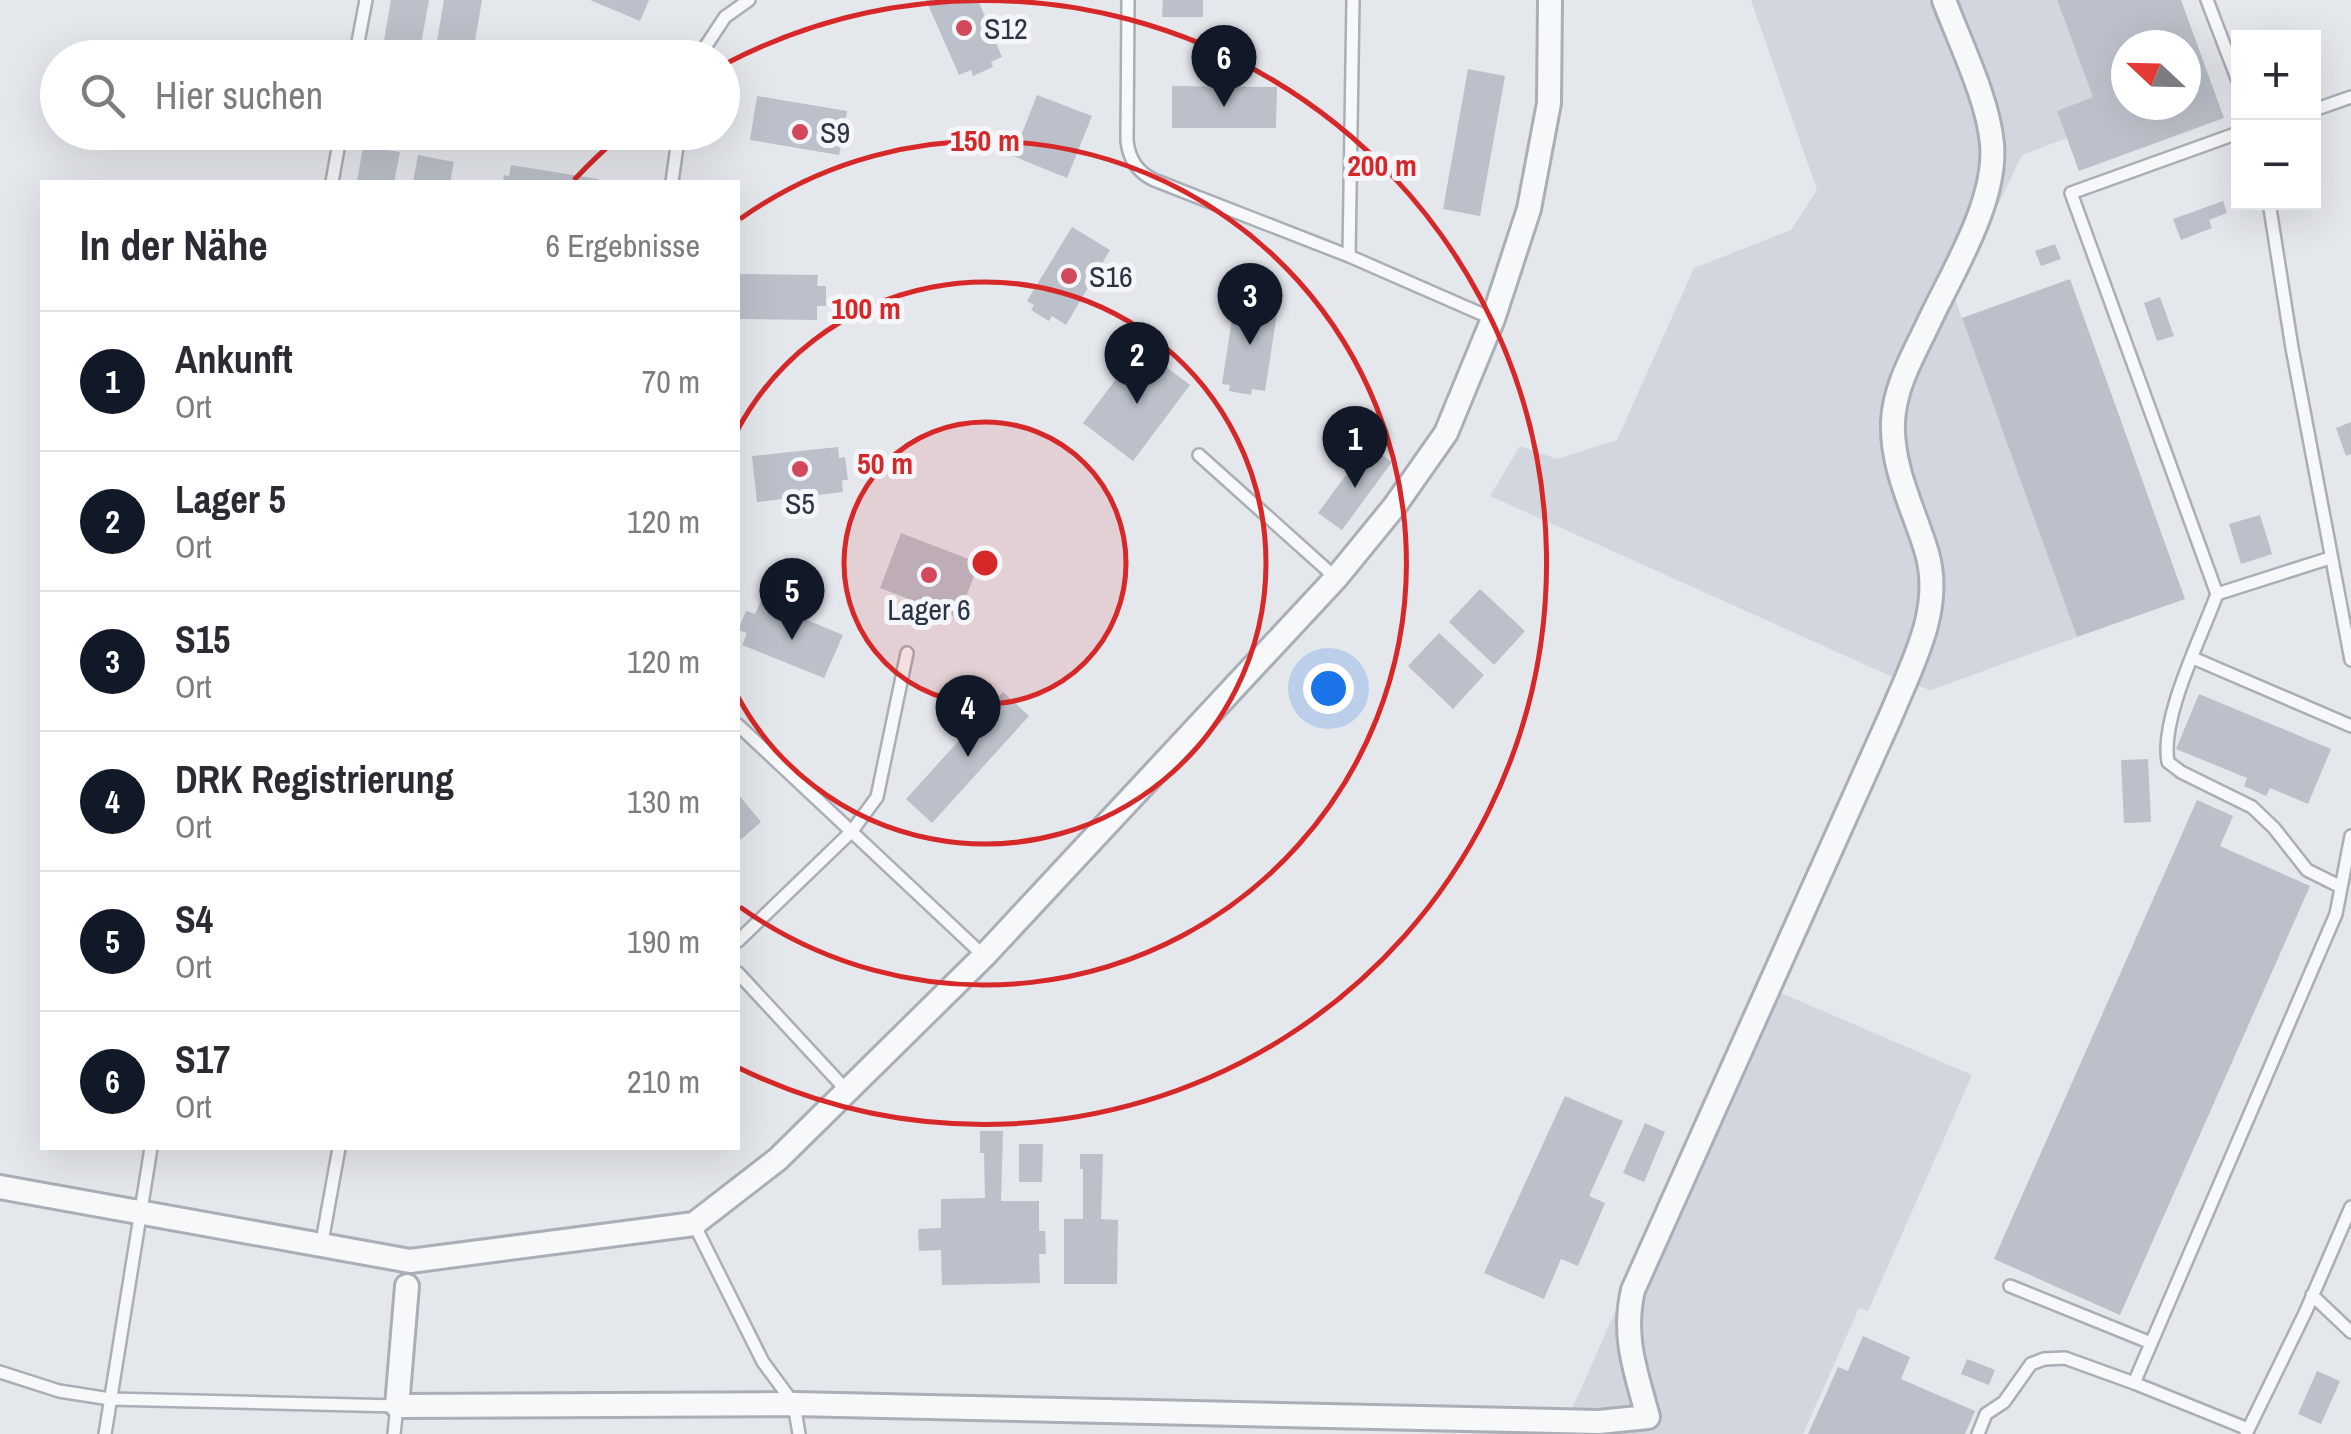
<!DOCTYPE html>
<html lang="de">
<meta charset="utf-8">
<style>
body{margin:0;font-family:"Archivo Narrow",sans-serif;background:#f2f2f3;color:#2b2b33}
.controls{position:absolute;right:30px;top:30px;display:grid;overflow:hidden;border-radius:0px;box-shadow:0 10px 40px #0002}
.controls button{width:90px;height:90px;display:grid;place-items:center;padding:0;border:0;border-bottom:2px solid #e1e1e2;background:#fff;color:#2b2b33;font:50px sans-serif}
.compass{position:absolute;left:2111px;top:30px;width:90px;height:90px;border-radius:50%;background:#fff;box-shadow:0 10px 40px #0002;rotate:292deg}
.you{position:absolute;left:1328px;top:688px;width:35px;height:35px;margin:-25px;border:8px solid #fff;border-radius:50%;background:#1a73e8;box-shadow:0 0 0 15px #1a73e833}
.badge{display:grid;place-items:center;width:65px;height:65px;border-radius:50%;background:#111827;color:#fff;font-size:32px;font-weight:700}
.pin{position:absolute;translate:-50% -82px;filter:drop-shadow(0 2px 5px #0008)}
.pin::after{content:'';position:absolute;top:52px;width:35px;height:30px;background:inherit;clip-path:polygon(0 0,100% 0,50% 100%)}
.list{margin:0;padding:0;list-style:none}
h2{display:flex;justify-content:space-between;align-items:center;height:130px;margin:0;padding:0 40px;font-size:42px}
h2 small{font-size:32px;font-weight:400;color:#7c7c81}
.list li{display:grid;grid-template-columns:65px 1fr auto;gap:30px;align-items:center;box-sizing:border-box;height:140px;padding:0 40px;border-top:2px solid #e1e1e2}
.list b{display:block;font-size:38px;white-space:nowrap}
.list p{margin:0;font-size:32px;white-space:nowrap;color:#7c7c81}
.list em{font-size:32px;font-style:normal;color:#7c7c81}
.icon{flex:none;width:55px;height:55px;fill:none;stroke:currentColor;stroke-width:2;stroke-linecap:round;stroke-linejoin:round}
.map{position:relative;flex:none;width:2351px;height:1434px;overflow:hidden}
.search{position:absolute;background:#fff;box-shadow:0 10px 40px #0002;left:40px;top:40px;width:700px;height:110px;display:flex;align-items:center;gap:25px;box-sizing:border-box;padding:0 35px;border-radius:55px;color:#7c7c81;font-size:38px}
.panel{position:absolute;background:#fff;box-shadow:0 10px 40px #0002;left:40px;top:180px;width:700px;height:970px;border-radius:0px}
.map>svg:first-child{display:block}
.built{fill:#d2d6de}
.building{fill:#bbc0ca;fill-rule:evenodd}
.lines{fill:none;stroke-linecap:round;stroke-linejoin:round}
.service-casing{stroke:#a9aeb7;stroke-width:16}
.minor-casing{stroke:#a9aeb7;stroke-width:28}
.service{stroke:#f7f8fa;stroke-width:11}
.minor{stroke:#f7f8fa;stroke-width:22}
.ring{fill:none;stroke:#d62828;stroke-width:5}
.poi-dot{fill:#d1495b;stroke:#f4f6f9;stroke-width:4}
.labels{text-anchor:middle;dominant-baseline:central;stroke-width:10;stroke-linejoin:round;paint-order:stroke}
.poi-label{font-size:30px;fill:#2b3445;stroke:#f4f6f9;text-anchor:start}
.centre{fill:#d62828;stroke:#f4f6f9;stroke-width:5}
.ring-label{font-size:30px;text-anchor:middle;font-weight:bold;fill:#d62828;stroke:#f4f6f9;stroke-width:10;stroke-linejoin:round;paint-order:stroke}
</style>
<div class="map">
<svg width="2351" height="1434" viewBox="0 0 2351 1434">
<rect width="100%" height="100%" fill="#e4e7ec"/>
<!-- built -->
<path class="built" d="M1751 0H2057L2093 97 2057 111 2067 138 2022 155 1954 296 2077 637 1931 690 1906 683 1490 496 1520 446 1557 459 1617 440 1694 268 1791 230 1817 190Z
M1760 984 1972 1075 1868 1311 1859 1308 1803 1434H1561Z"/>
<!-- building -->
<path class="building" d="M391 0H429L421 44 436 46 444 0H482L472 58H381Z
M590 0H649L640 21Z
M926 0H978L1002 57 991 62 993 67 973 76 971 70 959 75Z
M1163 0H1203V17H1162Z
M2057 0H2181L2224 118 2079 171 2057 111 2093 97ZM2126 45H2186V105H2126Z
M1468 69 1505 76 1480 216 1443 209Z
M1172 86 1277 87 1276 128H1172Z
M1037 95 1092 116 1067 178 1013 156Z
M757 96 847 111 845 123 850 124 847 144 842 143 839 155 750 140Z
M363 146 400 152 394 182H357Z
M418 155 454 162 450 182H413Z
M511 165 598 179V182H503L504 175 509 176Z
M2223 201 2227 213 2209 220 2212 228 2181 240 2173 219Z
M1072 227 1110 250 1066 325 1052 316 1049 321 1031 310 1034 305 1027 301Z
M2055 244 2061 259 2041 266 2035 251Z
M738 274 818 275 817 286H826V306H817V320L738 319Z
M2070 279 2185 599 2077 637 1962 318Z
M2160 297 2174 336 2157 341 2144 303Z
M1235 300 1278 307 1265 391 1252 389 1251 395 1229 391 1230 385 1222 384Z
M1140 347 1190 385 1133 461 1083 423Z
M2351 422V454L2346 456 2336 428Z
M1368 445 1392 462 1342 530 1318 513Z
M838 447 839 458 845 457 848 480H842L843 492 757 502 752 456Z
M2260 515 2272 554 2241 564 2229 524Z
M901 533 979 563 958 618 880 588Z
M1480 589 1525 631 1494 665 1449 622Z
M761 601 843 635 824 678 742 645 747 633 738 630 746 611 755 614Z
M1439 633 1484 675 1453 709 1408 666Z
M1003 692 1029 716 932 823 906 799Z
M2199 694 2331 749 2308 804 2270 788 2266 796 2244 786 2247 778 2176 749Z
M2148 759 2151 822 2124 823 2121 760Z
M738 794 761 822 738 842Z
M2197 800 2233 816 2220 846 2310 886 2120 1315 1994 1259Z
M1565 1096 1623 1121 1589 1196 1605 1203 1578 1266 1561 1259 1544 1299 1484 1273Z
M1645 1123 1665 1132 1644 1182 1623 1173Z
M980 1131H1003L1001 1201H1039V1231H1045L1046 1254H1039L1040 1283 942 1285 941 1250 919 1251 918 1229 941 1228V1199L985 1198 984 1153H980Z
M1019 1144H1043L1042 1182H1019Z
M1080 1154H1103L1101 1219 1118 1220 1117 1284H1064V1219H1083V1169H1080Z
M1863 1336 1910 1357 1901 1379 1975 1411 1965 1434H1808L1838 1367 1848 1371Z
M1967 1359 1995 1370 1989 1385 1961 1374Z
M2317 1371 2340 1381 2321 1424 2298 1414Z"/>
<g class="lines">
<defs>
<path id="service" d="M1128 0 1127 141C1129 159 1137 172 1154 180L1349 256 1493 319
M2207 0 2238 81
M355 58 366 0
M698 58 725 17 749 0
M2314 110 2351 97
M2238 133 2071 193 2217 594 2330 558
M332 182 341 132
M672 182 679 132
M2269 202 2292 348 2351 660
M1349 256 1353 0
M1199 455 1336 578
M2217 594C2201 638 2160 718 2168 762L2181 772 2252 807 2274 828 2307 870 2341 887
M2193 658 2351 726
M738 725 984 956
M738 941 852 831 877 797 907 653
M738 973 849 1093
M694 1224 763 1362 794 1404 799 1434
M321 1247 339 1148
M2010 1286 2151 1343
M2312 1295 2351 1332
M0 1372 59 1391 110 1399 397 1406 394 1434
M2134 1383 2248 1429
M105 1434 151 1148
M1978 1434 1986 1414 2004 1402 2031 1364 2044 1359 2065 1358 2134 1383 2336 914 2351 836
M2246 1434 2305 1313 2351 1207"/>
<path id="minor" d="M0 1187 410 1261 694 1224 778 1159 984 956 1336 578 1394 507 1446 433 1493 319 1529 209 1549 103 1550 0
M407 1286 397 1406 794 1404 1599 1422 1648 1417C1636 1372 1622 1337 1633 1290L1892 713C1913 662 1943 609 1927 553 1914 509 1891 468 1893 421 1895 385 1914 354 1929 322 1953 271 1997 201 1992 144 1988 99 1960 43 1944 0"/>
</defs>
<!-- service casing -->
<use href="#service" class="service-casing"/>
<!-- minor casing -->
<use href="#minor" class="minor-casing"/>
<!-- service -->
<use href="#service" class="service"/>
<!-- minor -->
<use href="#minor" class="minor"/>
</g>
<!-- distance rings -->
<circle cx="985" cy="563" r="141" fill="#d62828" fill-opacity=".12"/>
<g class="ring">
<circle cx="985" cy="563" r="141"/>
<path d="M738 429A281 281 0 1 1 738 697"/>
<path d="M740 219A422 422 0 1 1 740 907"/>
<path d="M574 180A562 562 0 0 1 620 136M725 64A562 562 0 1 1 739 1068"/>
</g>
<!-- markers -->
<g class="poi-dot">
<circle cx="964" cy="28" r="10"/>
<circle cx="800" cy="132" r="10"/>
<circle cx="1069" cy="276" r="10"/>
<circle cx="800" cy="469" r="10"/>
<circle cx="929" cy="575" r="10"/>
</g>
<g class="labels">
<!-- poi labels -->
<g class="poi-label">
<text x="984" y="28">S12</text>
<text x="820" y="132">S9</text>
<text x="1089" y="276">S16</text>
<text x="800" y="503" text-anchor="middle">S5</text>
<text x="929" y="609" text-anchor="middle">Lager 6</text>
</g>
</g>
<circle cx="985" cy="563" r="15" class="centre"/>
<g class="ring-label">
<text x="985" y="151">150 m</text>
<text x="1382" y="176">200 m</text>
<text x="866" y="319">100 m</text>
<text x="885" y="474">50 m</text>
</g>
</svg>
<div class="controls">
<button>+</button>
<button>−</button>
</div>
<svg class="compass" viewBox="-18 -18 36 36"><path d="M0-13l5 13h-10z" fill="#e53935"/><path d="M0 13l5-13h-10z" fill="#7c7c81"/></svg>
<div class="you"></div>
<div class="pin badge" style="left:1355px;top:488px">1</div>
<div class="pin badge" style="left:1137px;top:404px">2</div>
<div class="pin badge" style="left:1250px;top:345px">3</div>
<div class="pin badge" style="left:968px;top:757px">4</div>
<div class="pin badge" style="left:792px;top:640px">5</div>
<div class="pin badge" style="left:1224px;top:107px">6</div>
<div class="search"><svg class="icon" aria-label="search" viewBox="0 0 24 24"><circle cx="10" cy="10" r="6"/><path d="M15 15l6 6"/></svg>Hier suchen</div>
<section class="panel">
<h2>In der Nähe<small>6 Ergebnisse</small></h2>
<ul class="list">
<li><span class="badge">1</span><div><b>Ankunft</b><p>Ort</p></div><em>70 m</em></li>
<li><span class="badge">2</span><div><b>Lager 5</b><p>Ort</p></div><em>120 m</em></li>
<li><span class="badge">3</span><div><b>S15</b><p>Ort</p></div><em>120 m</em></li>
<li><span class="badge">4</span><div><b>DRK Registrierung</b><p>Ort</p></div><em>130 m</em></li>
<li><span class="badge">5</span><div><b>S4</b><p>Ort</p></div><em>190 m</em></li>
<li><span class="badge">6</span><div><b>S17</b><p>Ort</p></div><em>210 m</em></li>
</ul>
</section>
</div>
